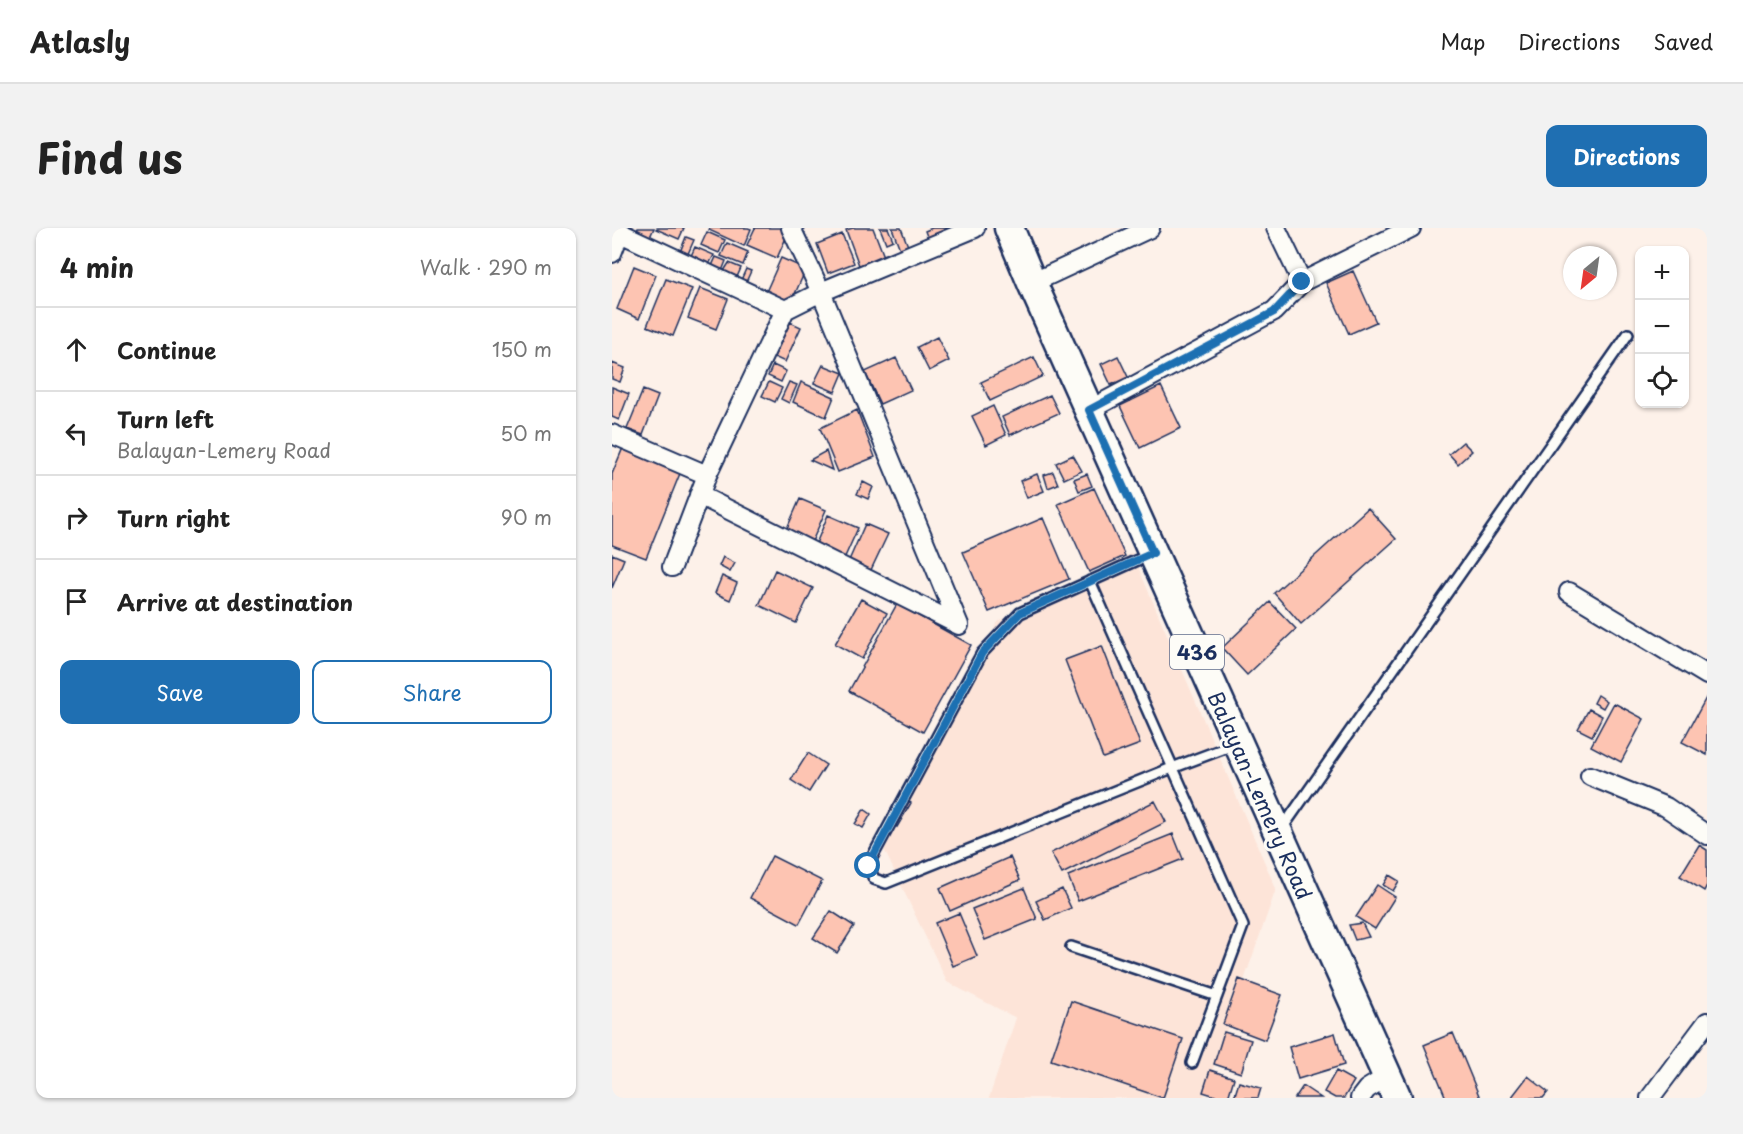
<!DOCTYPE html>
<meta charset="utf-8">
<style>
body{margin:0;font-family:"Playpen Sans",sans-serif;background:#f2f2f2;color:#222}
.controls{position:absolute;right:18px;top:18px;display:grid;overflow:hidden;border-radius:12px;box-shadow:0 2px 4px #0004}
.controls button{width:54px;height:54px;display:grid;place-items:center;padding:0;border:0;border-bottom:2px solid #e0e0e0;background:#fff;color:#222;font:30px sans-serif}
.compass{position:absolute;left:951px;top:18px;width:54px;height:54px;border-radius:50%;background:#fff;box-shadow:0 2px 4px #0004;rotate:209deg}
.stop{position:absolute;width:18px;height:18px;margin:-14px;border:4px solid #1f6fb2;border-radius:50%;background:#fff}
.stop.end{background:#1f6fb2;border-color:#fff;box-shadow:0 2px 6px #0008}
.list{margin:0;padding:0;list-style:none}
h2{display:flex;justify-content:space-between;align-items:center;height:78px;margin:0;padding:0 24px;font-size:26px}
h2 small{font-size:20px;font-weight:400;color:#767676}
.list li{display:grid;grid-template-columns:39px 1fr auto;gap:18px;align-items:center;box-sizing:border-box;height:84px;padding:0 24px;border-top:2px solid #e0e0e0}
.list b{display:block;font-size:22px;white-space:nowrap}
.list p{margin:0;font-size:20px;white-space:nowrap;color:#767676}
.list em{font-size:20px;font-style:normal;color:#767676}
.actions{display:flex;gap:12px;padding:18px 24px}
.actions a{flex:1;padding:14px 0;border:2px solid #1f6fb2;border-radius:12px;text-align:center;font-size:21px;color:#1f6fb2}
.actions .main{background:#1f6fb2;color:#fff}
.icon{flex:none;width:33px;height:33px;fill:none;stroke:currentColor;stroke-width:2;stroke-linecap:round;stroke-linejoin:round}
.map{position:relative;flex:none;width:1095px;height:870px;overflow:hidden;border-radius:12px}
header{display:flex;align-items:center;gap:36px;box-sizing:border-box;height:84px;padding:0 30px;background:#fff;border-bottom:2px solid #e0e0e0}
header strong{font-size:28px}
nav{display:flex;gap:33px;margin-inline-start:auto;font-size:21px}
.intro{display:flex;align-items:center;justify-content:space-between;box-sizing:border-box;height:144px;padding:0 36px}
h1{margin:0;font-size:42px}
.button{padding:15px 27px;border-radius:12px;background:#1f6fb2;color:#fff;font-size:21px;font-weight:700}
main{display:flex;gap:36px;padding:0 36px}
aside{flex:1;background:#fff;border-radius:12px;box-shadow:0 2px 4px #0004}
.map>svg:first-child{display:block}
.built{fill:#fde4d8}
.building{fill:#fdc4b2;stroke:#1b2f5e;stroke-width:1.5}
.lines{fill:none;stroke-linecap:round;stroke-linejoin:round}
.service-casing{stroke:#1b2f5e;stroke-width:14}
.minor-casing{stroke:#1b2f5e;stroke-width:22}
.primary-casing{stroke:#1b2f5e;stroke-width:33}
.service{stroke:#fdfcf7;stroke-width:9}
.minor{stroke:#fdfcf7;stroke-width:18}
.primary{stroke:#fdfcf7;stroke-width:28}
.route{stroke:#1f6fb2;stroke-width:8}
.labels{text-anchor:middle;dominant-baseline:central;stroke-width:6;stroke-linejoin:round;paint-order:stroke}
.shield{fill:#fdfcf7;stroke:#5f6c8c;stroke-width:1.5}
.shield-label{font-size:20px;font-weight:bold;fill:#1b2f5e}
.street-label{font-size:21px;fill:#1b2f5e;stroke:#fdfcf7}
</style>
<header>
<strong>Atlasly</strong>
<nav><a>Map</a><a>Directions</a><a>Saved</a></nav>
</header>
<div class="intro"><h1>Find us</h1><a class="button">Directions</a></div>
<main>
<aside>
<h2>4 min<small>Walk · 290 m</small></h2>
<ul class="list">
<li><svg class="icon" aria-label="ahead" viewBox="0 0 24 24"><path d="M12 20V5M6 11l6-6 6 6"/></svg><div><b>Continue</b></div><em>150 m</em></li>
<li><svg class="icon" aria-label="left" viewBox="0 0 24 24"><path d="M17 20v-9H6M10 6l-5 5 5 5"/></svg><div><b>Turn left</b><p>Balayan-Lemery Road</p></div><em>50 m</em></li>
<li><svg class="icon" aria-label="right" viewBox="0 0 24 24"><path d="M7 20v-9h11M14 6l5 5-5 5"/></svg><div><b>Turn right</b></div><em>90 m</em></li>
<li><svg class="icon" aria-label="arrive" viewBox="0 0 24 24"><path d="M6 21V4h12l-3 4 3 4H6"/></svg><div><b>Arrive at destination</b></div></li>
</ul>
<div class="actions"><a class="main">Save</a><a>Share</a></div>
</aside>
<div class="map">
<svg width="1095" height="870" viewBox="0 0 1095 870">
<rect width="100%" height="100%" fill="#fdf1e9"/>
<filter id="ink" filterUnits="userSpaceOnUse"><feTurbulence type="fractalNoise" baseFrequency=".0167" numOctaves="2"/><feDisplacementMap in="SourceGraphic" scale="12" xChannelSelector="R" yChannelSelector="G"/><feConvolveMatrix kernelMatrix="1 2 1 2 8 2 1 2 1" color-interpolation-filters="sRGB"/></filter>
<g filter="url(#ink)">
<!-- built -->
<path class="built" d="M520 325 664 661 591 870H377L404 790 335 754 269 615 386 394Z"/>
<!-- building -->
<path class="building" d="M26 0H42L37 11 24 5Z
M45 0H72L67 11 44 1Z
M98 0H136L139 1 132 18 97 2Z
M143 0H171L177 3 165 30 135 17Z
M241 0H261L273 31 248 40 234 2Z
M268 0H276L281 12 274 15Z
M280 0H289L296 18 288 21Z
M320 0H342L316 11 313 3Z
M95 4 113 12 107 25 89 17Z
M230 6 242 35 216 45 205 16Z
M74 9 82 12 75 28 68 24Z
M115 15 136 24 131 37 109 28Z
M83 19 102 27 96 38 78 30Z
M104 29 114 33 110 43 100 38Z
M169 30 194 41 178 77 153 66Z
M117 35 129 40 125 49 112 43Z
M22 38 44 47 27 91 5 81Z
M134 41 139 43 134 54 129 52Z
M741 43 764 94 737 106 714 55Z
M54 51 80 61 61 108 35 98Z
M88 60 116 71 104 101 76 90Z
M178 94 189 99 173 134 162 129Z
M325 109 337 133 317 143 305 119Z
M506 128 516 149 499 157 489 136Z
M422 129 431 148 378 173 369 154Z
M284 130 299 162 268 176 253 144Z
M0 135 13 140 8 154 0 151Z
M161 137 174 143 169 154 156 148Z
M211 137 231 145 223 164 202 155Z
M157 154 170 160 163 174 150 168Z
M177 154 185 157 177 175 169 171Z
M189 154 222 169 214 189 181 174Z
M549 158 569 200 528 220 508 178Z
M0 159 17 166 7 192 0 189Z
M31 162 46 168 31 207 15 201Z
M438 167 447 185 398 207 390 189Z
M381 178 394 207 374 217 360 188Z
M245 182 263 229 226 244 208 200Z
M851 214 860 223 846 236 837 226Z
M13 215 71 238 34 330 0 317V246Z
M214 223 220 242 198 232Z
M461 227 470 243 452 251 444 235Z
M441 244 446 256 436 260 432 247Z
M425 246 432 263 415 270 408 253Z
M475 246 480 258 467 263 462 251Z
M251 254 261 259 256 271 245 266Z
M482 260 513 328 477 344 446 276Z
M188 271 214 282 198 318 172 307Z
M756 280 784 311 689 396 662 365Z
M216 287 246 300 232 331 203 318Z
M431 290 457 351 377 384 351 324Z
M253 296 276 306 257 346 235 337Z
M0 326 12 331 0 360Z
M111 329 123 335 118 344 107 338Z
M163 342 201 360 184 395 147 377Z
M110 348 125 355 118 372 103 365Z
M249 371 275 385 250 431 223 416Z
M658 374 684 401 635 447 610 420Z
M285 376 359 417 311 504 237 463Z
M490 418 528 516 491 530 453 432Z
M986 467 995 473 991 480 982 475Z
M1094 470 1095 471V527L1070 514Z
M1002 475 1032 491 1009 534 979 518Z
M977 481 990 488 980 508 966 501Z
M196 525 214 537 197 564 179 552Z
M293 571 299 575 285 599 280 595Z
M543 573 554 594 450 646 439 625Z
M252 581 259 586 251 600 243 596Z
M561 606 571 631 466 673 456 648Z
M1087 617 1095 622V657L1092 663 1068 648Z
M160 628 210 653 187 696 138 670Z
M398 629 408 652 338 683 328 660Z
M777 647 787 653 781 663 771 657Z
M765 657 783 669 763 701 744 689Z
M412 660 425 691 373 712 360 681Z
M450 661 459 680 433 692 424 673Z
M219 683 242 698 225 725 201 710Z
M347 685 365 728 341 738 323 695Z
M750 695 757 709 743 712 737 697Z
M627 751 670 767 653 812 611 796Z
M459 773 571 811 551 870 439 832Z
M612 804 639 812 629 845 602 836Z
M723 805 732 837 686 851 677 819Z
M841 805 868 870H834L812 817Z
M598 842 622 850 616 870H610L591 864Z
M724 843 742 853 732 870H723L712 864Z
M916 848 936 864 931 870H899Z
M627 854 649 860 646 870H622Z
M691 858 709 870H683Z"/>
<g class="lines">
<defs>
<path id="service" d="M539 326 408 385 370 425 256 637 262 651 274 655 560 540 624 516
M478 353 631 698 580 835
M669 602 1016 106
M459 719 605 768"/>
<path id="minor" d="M179 0 209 64 347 397
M664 0 690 54 799 0
M0 1 173 82 209 64 363 0
M0 25 8 4
M420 55 538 0
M477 182 662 83 690 54
M0 206 95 247
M87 267 347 397
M60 339 95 247 173 82
M957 364 1095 447
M978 548 1054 579 1095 607
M748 870 755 861 776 848
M1038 870 1095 794"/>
<path id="primary" d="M397 0 420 55 785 870"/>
</defs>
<!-- service casing -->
<use href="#service" class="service-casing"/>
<!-- minor casing -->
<use href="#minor" class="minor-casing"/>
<!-- primary casing -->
<use href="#primary" class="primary-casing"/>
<!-- service -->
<use href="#service" class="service"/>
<!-- minor -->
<use href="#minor" class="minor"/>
<!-- primary -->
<use href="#primary" class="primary"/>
</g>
</g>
<g class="lines" filter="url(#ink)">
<!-- route -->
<path class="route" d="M256 638 370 425 408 385 541 325 477 182 662 84 690 54"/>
</g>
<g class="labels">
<!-- shield labels -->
<rect class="shield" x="558" y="407" width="54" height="34" rx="4.5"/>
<g class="shield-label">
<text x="585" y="424">436</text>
</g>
<!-- street labels -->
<g class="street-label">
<text transform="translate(649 567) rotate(66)">Balayan-Lemery Road</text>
</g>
</g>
</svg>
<div class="controls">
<button>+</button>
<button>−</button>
<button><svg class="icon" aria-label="locate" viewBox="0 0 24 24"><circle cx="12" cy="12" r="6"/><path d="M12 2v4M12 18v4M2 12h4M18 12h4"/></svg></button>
</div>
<svg class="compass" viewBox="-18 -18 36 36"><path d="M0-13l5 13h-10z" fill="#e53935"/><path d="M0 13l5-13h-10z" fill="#767676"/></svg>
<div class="stop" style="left:256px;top:638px"></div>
<div class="stop end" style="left:690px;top:54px"></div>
</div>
</main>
